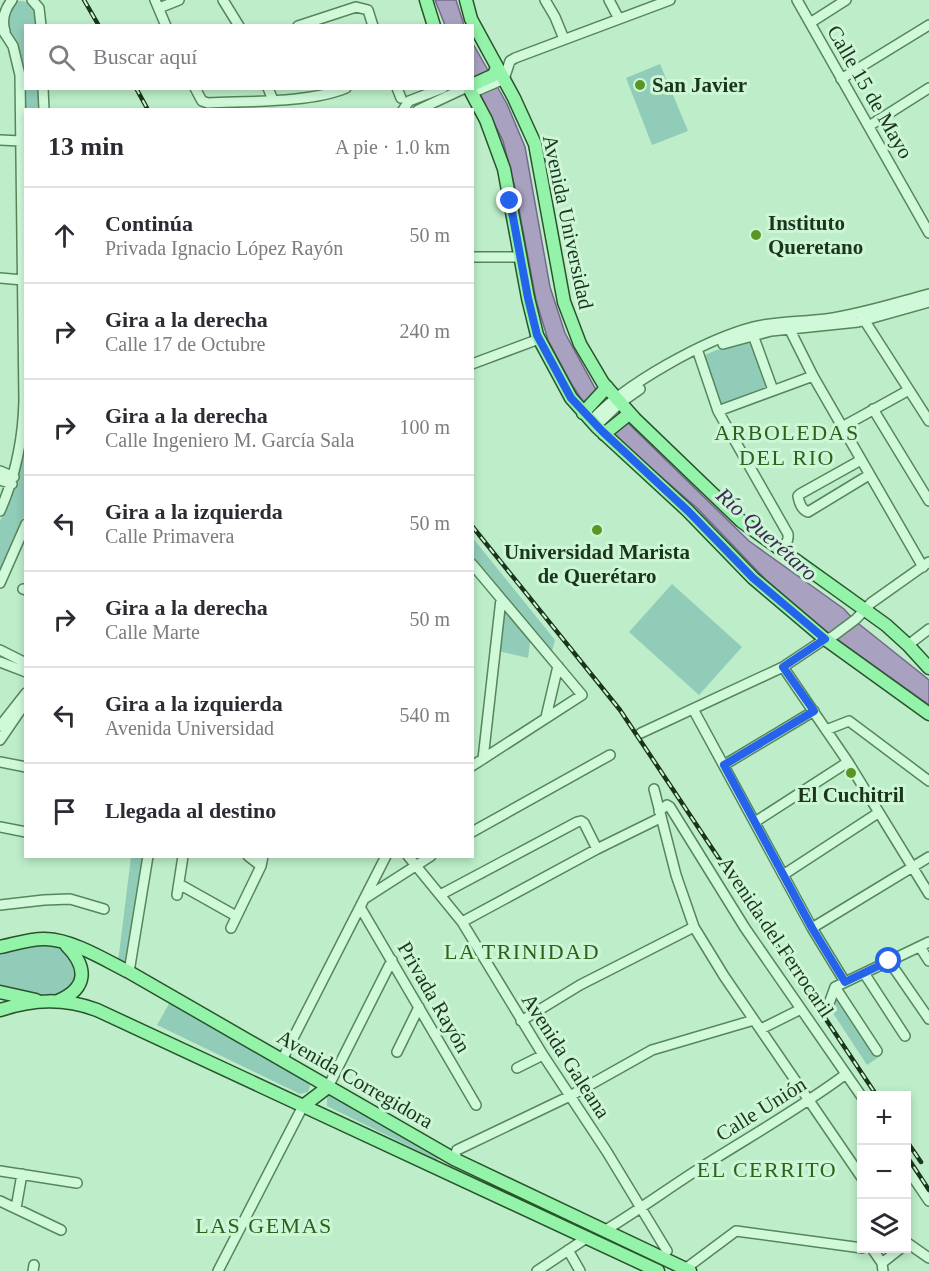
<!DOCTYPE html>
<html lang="es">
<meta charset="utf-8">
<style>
body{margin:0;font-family:Georgia,serif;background:#f2f2f3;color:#2b2b33}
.controls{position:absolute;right:18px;bottom:18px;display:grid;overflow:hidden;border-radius:0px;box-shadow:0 3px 9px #0003}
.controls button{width:54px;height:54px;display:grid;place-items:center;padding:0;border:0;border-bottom:2px solid #e1e1e2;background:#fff;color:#2b2b33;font:30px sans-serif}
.stop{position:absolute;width:18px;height:18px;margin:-14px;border:4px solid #2563eb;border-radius:50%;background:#fff}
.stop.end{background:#2563eb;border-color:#fff;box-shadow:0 2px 6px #0008}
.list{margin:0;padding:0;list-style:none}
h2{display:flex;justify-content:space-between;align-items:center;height:78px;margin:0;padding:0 24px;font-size:26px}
h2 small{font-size:20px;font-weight:400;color:#7c7c81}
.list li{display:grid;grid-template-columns:39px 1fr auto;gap:18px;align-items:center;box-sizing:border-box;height:96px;padding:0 24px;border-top:2px solid #e1e1e2}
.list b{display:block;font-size:22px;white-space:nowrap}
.list p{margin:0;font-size:20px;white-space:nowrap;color:#7c7c81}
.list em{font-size:20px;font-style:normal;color:#7c7c81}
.icon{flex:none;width:33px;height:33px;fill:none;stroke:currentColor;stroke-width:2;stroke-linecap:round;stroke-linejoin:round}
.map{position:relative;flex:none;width:929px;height:1271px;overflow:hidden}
.search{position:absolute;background:#fff;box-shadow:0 3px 9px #0003;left:24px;top:24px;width:450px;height:66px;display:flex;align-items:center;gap:15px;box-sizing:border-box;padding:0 21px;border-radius:0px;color:#7c7c81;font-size:22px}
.panel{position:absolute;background:#fff;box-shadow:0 3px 9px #0003;left:24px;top:108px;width:450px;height:750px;border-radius:0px}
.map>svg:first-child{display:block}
.green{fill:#91ccb8}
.water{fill:#a8a1bf;stroke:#73688d;stroke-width:1.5}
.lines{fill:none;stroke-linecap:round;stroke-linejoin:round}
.minor-casing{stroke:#56865a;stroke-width:12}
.major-casing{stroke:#2b532b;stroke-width:15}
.minor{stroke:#d0f9da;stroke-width:9}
.major{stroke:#93f3a9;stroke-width:12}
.rail-casing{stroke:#1b351c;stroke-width:4.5}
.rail{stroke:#cdf6d7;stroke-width:2;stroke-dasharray:7;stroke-linecap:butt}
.route{stroke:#2563eb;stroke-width:8}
.poi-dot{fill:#5a9625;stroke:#cdf6d7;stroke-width:2}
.labels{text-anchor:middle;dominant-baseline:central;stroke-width:6;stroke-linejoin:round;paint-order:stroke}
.poi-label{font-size:21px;font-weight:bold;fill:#1b351c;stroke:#cdf6d7;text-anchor:start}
.street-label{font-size:21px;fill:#1b351c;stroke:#cdf6d7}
.neighbourhood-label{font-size:22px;letter-spacing:1.5px;fill:#2c621a;stroke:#cdf6d7}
.water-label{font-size:22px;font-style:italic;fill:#3f2a55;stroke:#cdf6d7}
</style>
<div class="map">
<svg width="929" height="1271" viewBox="0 0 929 1271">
<rect width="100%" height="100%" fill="#bdeec9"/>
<!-- green -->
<path class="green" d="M17 1C34 0 36 11 38 25L26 26V88L39 89 40 109 26 110 25 197 17 45 8 28 6 11 11 4Z
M660 64 688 131 652 145 626 78Z
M751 339 769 388 720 407 703 356 714 351Z
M25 442V514L0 573V521L16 486Z
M472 537 555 640 550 658 531 636 528 658 499 651 505 604 473 564Z
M672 584 742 647 699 695 629 632Z
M131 857H143L127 967 118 962Z
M64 943 82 974 57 1001 0 992V947Z
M836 992 879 1057 867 1065 831 1010Z
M170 1002 307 1079 310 1086 308 1092 300 1094 157 1025Z
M327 1093 441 1157 437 1160 327 1106Z"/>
<!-- water -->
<path class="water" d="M435 0H456L464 25H445Z
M472 42 507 104 525 147 550 287 565 333 595 388 626 421 749 541 844 609 854 620 929 680V705L824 630 765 579 697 508 613 435 584 403 572 385 548 340 536 300 515 188 503 141 473 80Z"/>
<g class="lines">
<defs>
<path id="minor" d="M32 0 39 8 41 26
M155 0 166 26
M223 0 239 26
M545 0 555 17 564 39
M609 0 619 19
M797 0 929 233
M159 8 179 0
M810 23 846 0
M0 26 13 46 20 75 24 401C23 440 16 475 0 511
M298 26 356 7 368 10 373 26
M5 31C1 19 5 9 12 0
M841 79 929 25
M43 88 44 110
M195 88 202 101 208 103C248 101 310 103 346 88
M268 88 273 100
M397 88 401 98
M476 91 504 79 510 61 515 58 670 0
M403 110 409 101 443 88
M418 110 465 88
M869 126 929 88
M0 140 21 141
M472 257H520
M0 278 23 280
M861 315 929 421
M788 326 813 376 923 567
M753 335 773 390
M723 344 771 331 858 322 929 302
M697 349 718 411 788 534C789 542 785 545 779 549
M472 364 539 339
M873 409 929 501
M718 411 813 376
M591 421C625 384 704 340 753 327 777 321 802 322 826 319 861 314 895 303 929 294
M596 426 620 403 640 389
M842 427 909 390
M861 460 800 494 798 496C799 502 802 510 808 512L869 475
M0 471 14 477
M0 480 12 484
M472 564 582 695 472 766
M0 583 26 524
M23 589 26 590
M908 645 929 629
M0 650 26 663
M0 662 26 672
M783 667 848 762 929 894
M693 709 812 928 845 982
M546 717 558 666
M0 726 26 693
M826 730 849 721 929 781
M641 733 783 667 825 639 832 637 856 619 871 603 929 562
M0 740 26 702
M483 759 501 599
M0 762 26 767
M724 765 814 711
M654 789 676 875 694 927 724 976 862 1178
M659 811 667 805 670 807 745 928 862 1097
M755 822 848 762
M0 827 26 832
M472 832 610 755
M248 856 261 866
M408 856 462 922 543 1055 607 1152 667 1251
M783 875 878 813
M179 884 236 916
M177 895 183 856
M440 895 577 822 581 821 584 823 597 849
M364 899 431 856
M0 905 44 900 70 899 104 909
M360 907 476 1105
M462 922 597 849 660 818
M231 928 261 866 263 856
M812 928 929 857
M920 947 929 961
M889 961 929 1019
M129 972 148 856
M864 973 905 1036
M835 987 929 942
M835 987 877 1051
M827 1009 835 987
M521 1021 580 985 694 927
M761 1029 801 1009
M397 1052 419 1007
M282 1060 386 856
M517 1068 543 1055
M328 1087 392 960
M454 1159 457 1150 570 1096 652 1050 754 1020
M906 1167 929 1201
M0 1171 77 1183
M0 1201 61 1230
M16 1208 22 1174
M604 1231C639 1210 673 1185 708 1163 754 1134 802 1107 846 1074
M906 1242 929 1258
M568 1250 580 1271
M873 1250 882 1263 883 1271
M882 1263 901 1248
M685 1269 736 1231 862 1248
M33 1271 34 1265
M218 1271 303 1106
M537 1271 588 1237"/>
<path id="major" d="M426 0 434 26
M466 0 471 19 514 98 535 144 564 302 580 344 603 383 635 419 741 521 886 625 908 645 929 668
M472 85 494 75 497 67
M469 88 486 120 504 169 528 298 537 335 571 398 597 427 688 511 753 578 825 639 929 714
M583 413 607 387
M604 434 629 414
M0 947C15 944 31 938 46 939 73 940 105 960 129 972L454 1159 690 1271
M0 992 36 1000
M58 1001C88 988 88 967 66 945
M0 1010C34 999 64 998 97 1010L658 1271
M303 1106 328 1087"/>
</defs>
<!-- minor casing -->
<use href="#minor" class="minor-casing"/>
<!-- major casing -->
<use href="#major" class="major-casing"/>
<!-- minor -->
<use href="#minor" class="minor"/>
<!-- major -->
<use href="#major" class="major"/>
<defs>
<path id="rail" d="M84 0 99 26
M136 88 148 110
M472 526 620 710 877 1096
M906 1140 921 1162
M906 1155 929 1190"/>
</defs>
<!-- rail casing -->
<use href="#rail" class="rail-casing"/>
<!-- rail -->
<use href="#rail" class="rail"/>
</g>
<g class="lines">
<!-- route -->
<path class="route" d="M510 201 528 298 537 335 571 398 602 431 688 511 753 578 825 639 783 667 814 711 724 765 812 928 845 982 889 961"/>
</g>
<!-- markers -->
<g class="poi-dot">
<circle cx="640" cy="85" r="6"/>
<circle cx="756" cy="235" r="6"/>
<circle cx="597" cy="530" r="6"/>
<circle cx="851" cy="773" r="6"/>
</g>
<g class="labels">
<!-- poi labels -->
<g class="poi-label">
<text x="652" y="85">San Javier</text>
<text x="768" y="223">Instituto<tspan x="768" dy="24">Queretano</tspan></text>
<text x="597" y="552" text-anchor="middle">Universidad Marista<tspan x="597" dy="24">de Querétaro</tspan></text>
<text x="851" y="795" text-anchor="middle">El Cuchitril</text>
</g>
<!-- street labels -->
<g class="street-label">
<text transform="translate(870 92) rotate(60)">Calle 15 de Mayo</text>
<text transform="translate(568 222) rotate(78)">Avenida Universidad</text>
<text transform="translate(776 937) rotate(56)">Avenida del Ferrocaril</text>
<text transform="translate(434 997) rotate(60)">Privada Rayón</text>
<text transform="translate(566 1056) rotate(57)">Avenida Galeana</text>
<text transform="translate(355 1079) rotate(30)">Avenida Corregidora</text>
<text transform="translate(761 1109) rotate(-32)">Calle Unión</text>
</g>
<!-- neighbourhood labels -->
<g class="neighbourhood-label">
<text x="787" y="432">ARBOLEDAS<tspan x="787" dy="25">DEL RIO</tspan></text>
<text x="522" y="951">LA TRINIDAD</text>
<text x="767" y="1169">EL CERRITO</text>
<text x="264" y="1225">LAS GEMAS</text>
</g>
<!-- water labels -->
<g class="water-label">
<text transform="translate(767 534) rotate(42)">Río Querétaro</text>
</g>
</g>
</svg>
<div class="controls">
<button>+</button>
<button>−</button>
<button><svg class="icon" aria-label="layers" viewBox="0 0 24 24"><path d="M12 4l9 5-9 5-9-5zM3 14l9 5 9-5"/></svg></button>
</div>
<div class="stop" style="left:889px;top:961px"></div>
<div class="stop end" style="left:510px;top:201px"></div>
<div class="search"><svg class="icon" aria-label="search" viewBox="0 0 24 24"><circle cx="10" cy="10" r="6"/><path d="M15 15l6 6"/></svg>Buscar aquí</div>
<section class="panel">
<h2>13 min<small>A pie · 1.0 km</small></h2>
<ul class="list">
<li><svg class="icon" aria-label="ahead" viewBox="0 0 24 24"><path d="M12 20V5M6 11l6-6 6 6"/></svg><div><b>Continúa</b><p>Privada Ignacio López Rayón</p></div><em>50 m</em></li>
<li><svg class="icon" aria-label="right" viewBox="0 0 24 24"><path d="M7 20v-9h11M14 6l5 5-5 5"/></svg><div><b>Gira a la derecha</b><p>Calle 17 de Octubre</p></div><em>240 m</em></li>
<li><svg class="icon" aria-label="right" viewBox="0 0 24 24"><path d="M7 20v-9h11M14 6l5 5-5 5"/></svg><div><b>Gira a la derecha</b><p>Calle Ingeniero M. García Sala</p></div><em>100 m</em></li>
<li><svg class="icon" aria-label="left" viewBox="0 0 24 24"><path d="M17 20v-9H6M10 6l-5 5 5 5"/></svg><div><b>Gira a la izquierda</b><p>Calle Primavera</p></div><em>50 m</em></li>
<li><svg class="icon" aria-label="right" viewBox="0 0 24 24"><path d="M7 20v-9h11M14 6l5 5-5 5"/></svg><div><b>Gira a la derecha</b><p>Calle Marte</p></div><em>50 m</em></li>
<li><svg class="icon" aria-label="left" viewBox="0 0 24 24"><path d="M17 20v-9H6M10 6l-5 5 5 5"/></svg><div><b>Gira a la izquierda</b><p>Avenida Universidad</p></div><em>540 m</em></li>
<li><svg class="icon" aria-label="arrive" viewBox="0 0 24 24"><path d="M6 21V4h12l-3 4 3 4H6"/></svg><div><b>Llegada al destino</b></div></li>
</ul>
</section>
</div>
